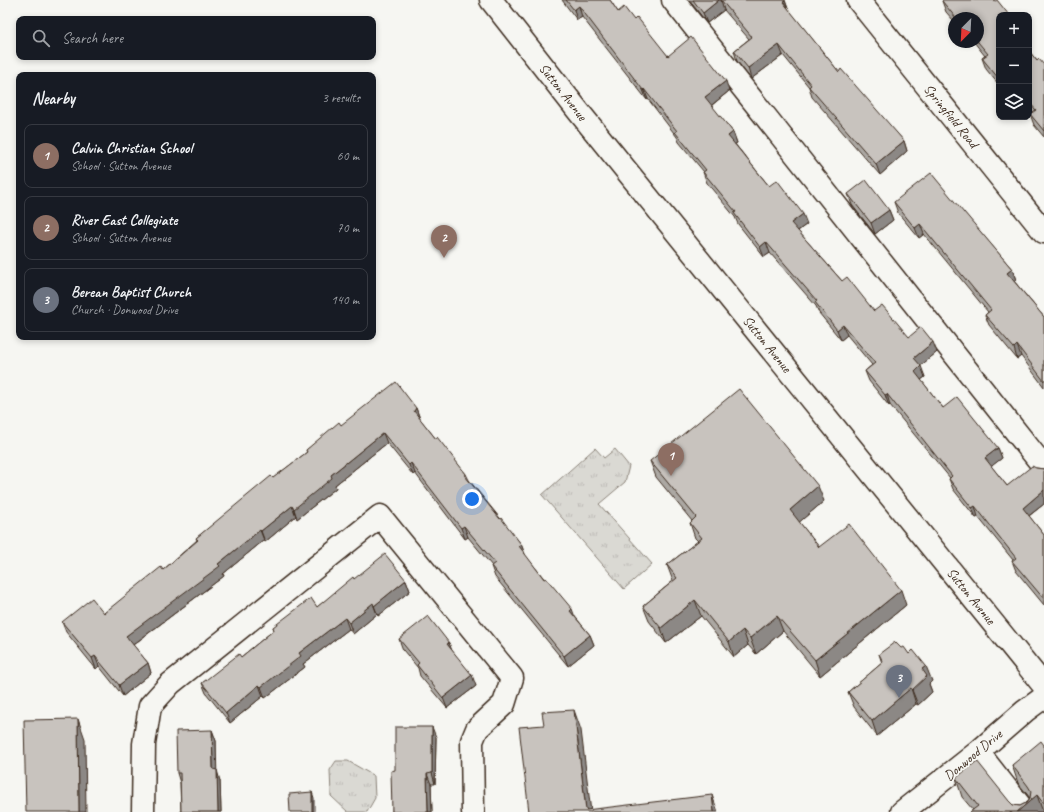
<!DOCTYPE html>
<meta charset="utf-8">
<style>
body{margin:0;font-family:Caveat,sans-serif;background:#20242c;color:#f1f3f6}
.controls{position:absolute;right:12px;top:12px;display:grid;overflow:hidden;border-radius:8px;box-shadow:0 2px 6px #0003}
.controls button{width:36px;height:36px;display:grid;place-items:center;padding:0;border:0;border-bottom:1px solid #363941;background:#171b24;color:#f1f3f6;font:20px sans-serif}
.compass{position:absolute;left:948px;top:12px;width:36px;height:36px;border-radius:50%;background:#171b24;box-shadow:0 2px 6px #0003;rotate:204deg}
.you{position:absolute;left:472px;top:499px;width:14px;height:14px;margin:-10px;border:3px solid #fff;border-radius:50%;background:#1a73e8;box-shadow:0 0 0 6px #1a73e833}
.badge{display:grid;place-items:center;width:26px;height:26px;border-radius:50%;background:#2563eb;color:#fff;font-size:13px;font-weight:700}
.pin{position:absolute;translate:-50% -33px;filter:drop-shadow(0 1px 2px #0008)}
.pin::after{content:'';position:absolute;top:21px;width:14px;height:12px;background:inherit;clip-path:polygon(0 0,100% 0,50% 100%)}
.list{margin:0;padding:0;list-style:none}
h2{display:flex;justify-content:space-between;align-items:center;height:52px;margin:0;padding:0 16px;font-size:17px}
h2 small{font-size:13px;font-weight:400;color:#9ea1a6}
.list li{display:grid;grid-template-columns:26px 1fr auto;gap:12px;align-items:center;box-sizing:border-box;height:64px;margin:0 8px 8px;padding:0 8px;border:1px solid #363941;border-radius:8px}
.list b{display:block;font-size:15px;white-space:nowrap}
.list p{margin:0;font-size:13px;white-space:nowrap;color:#9ea1a6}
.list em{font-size:13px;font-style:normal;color:#9ea1a6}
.icon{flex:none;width:22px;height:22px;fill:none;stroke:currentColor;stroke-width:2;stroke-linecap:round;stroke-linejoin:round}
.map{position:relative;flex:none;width:1044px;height:812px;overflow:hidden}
.search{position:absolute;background:#171b24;box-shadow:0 2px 6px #0003;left:16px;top:16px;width:360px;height:44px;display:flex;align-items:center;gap:10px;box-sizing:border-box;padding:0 14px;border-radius:8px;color:#9ea1a6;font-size:15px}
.panel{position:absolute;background:#171b24;box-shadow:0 2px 6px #0003;left:16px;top:72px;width:360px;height:268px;border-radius:8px}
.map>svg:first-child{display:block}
.grass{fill:url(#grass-tufts);stroke:#8a8278}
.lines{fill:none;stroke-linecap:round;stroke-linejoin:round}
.minor-casing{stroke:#3b2a1e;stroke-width:25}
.minor{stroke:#f6f6f2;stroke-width:22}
.wall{fill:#aca8a3;stroke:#3b2a1e}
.shaded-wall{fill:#8c8885;stroke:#3b2a1e}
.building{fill:#c8c3be;stroke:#3b2a1e}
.labels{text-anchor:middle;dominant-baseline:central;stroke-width:3.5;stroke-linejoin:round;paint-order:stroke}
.street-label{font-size:14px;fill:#3b2a1e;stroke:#f6f6f2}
</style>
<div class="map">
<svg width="1044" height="812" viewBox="0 0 1044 812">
<defs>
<pattern id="grass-tufts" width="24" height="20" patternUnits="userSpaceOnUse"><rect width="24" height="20" fill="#dad9d3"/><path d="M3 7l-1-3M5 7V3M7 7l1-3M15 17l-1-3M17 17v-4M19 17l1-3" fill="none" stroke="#bcbab5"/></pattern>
</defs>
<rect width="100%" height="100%" fill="#f6f6f2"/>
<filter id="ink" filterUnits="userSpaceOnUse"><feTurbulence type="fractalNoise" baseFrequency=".025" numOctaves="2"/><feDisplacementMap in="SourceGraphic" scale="8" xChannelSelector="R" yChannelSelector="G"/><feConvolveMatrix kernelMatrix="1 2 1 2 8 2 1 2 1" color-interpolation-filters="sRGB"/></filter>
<g filter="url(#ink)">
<!-- grass -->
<path class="grass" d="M595 448 604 458 615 449 629 466 625 482 599 504 652 564 624 589 542 495Z
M336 761H348L374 776 375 798 367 812H348L331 796 330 770Z"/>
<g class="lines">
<defs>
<path id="minor" d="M491 0 579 112 1044 686
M673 0 1044 467
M858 0 1044 232
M978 752 1025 812
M143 812 144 744 150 706 170 684 380 516 512 678 504 704 477 729 472 741 473 812
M902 812 978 752 1025 711 1044 697"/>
</defs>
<!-- minor casing -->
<use href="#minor" class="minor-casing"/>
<!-- minor -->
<use href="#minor" class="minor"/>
</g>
<!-- wall -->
<path class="wall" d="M562 0H610L618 12 634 20 668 56 729 91 711 106 733 132 737 143 735 144 769 186 807 224 798 231 842 281 874 311 909 337 937 352 920 366 925 377 921 380 943 408 998 448 1002 458 991 466 1007 486 1036 468 1044 469V504L1029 516 1044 535V605L1016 571 1012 561 1013 560 978 517 976 518 953 489 949 479 950 478 890 405 889 406 869 381 865 371 872 365 847 335 841 340 819 313 816 306 770 253 764 257 738 224 735 217 707 183 703 172H704L679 142 677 137 648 99 647 100 582 17 577 20Z
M689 0H785L788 9 839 72 904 141 907 151 880 175 812 97 809 87 783 55 751 79 737 61 734 51 749 39 724 10 707 23Z
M942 1 999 15V85L986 69 982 58 985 56 974 42H978V18H954V21L946 12Z
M1029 51 1037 61 1044 65V137L1034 125 1030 114 1033 112 1029 108Z
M848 194 889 210 893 220 875 234 852 205Z
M894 202 964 213 1012 269 1016 280 1014 281 1044 317V387L1021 356 1017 359 989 325 985 315 988 312 924 234 919 238 898 213Z
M416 408 420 419 436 439 466 474 469 480 521 544 525 555 590 635 594 645 568 666 495 577 491 566H492L468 537 465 539 415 473 413 475 387 443 335 485 336 488 297 519 296 516 265 542 264 540 223 574 224 576 133 645 148 663 151 673 123 696 99 666 96 669 66 632 62 622 104 613 163 570 197 540 196 538 307 452 306 450 341 425Z
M650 461 824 501 799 522 819 547 906 605 820 676 783 631 756 654 748 645 734 657 701 616 666 643 649 621 643 606 673 581 667 565 698 541 695 538 690 523 692 521 656 477Z
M354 579 406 580 410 591 378 616 377 614 353 634 349 629 303 664 305 667 265 698 263 696 230 723 206 693 202 683 241 657 274 630 273 627 317 607Z
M399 639 449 643 451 649 476 686 447 708 420 676 418 668 403 650Z
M901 648 909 654 932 681 929 684 932 692 918 705 916 704 877 736 854 707 848 692 882 663 879 654Z
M212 730 216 741V770L220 781 221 812H181L180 783 177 773Z
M436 737 435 784H431L432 812H392L395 770Z
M1044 745V812H970L973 810 962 797 956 778 1009 801 1013 805 1020 806 1026 803 1030 798 1018 783 1012 765Z"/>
<!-- shaded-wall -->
<path class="shaded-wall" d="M719 0H721L724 10 707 23 703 13Z
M785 1 789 11 783 2Z
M579 6 582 17 577 20 574 10Z
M779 45 783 55 751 79 748 68Z
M726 81 729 91 708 108 705 97Z
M644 89 648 99 647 100 643 90Z
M733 132 737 143 732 146 728 136Z
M904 141 907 151 880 175 876 164Z
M889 210 893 220 875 234 871 223Z
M803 214 807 224 795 233 791 223Z
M920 224 924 234 919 238 915 228Z
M766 242 770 253 764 257 760 247Z
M1012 269 1016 280 1011 284 1007 273Z
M843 325 847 335 841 340 837 330Z
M933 342 937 352 918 368 914 358Z
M1017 345 1021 356 1017 359 1014 348Z
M921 366 925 377 918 382 915 372Z
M887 394 890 405 889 406 885 395Z
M416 408 420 419 417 422 414 411Z
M383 433 387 443 335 485 336 488 297 519 294 509 331 475Z
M998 448 1002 458 988 469 985 458Z
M411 463 415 473 413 475 409 465Z
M818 486 824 501 796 525 790 510Z
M1044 490V504L1026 518 1023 508Z
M292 506 296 516 265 542 261 531Z
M975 506 978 517 976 518 972 508Z
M464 526 468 537 465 539 461 528Z
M260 530 264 540 223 574 224 576 130 647 126 636 218 564Z
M521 544 525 554 523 557 519 546Z
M406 580 410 591 378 616 374 606Z
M901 590 906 605 820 676 815 660Z
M695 600 701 616 666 643 661 628Z
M373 603 377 614 353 634 349 623Z
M572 609 576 620 570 611Z
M777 616 783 631 756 654 750 638Z
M345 618 349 629 303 664 305 667 265 698 261 687 299 653Z
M743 630 748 645 734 657 729 642Z
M590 635 594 645 568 666 564 656Z
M449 643 453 653 447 644Z
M95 656 99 666 96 669 92 658Z
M148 663 151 673 123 696 119 685Z
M926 666 932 681 929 684 932 692 918 705 912 690 922 669Z
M472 675 476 686 447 708 443 698Z
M259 685 263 696 230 723 226 713Z
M911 688 916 704 877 736 872 721Z
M574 710 581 730 591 812 586 810Z
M78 719 85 739 86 812H79Z
M432 727 436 737 435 784 432 773Z
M212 730 216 741 217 780 213 769Z
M217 770 220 781 221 812H218Z
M427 774 431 784 432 812H428Z
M312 792 314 798V812H312Z
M712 795 718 812H714Z
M1037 795 1043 812H1017Z"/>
<!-- building -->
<path class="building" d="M566 0H610L618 12 624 7 634 20 637 17 668 56 691 37 726 81 705 97 733 132 728 136 769 186 777 180 803 214 791 223 842 281 847 277 874 311 882 305 909 337 921 327 933 342 914 358 921 366 915 372 943 408 957 397 998 448 985 458 1007 486 1032 466 1036 468 1044 469V490L1023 508 1044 535V599L1012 561 1016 558 975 506 972 508 949 479 952 476 887 394 885 395 865 371 875 363 843 325 837 330 815 302 817 301 766 242 760 247 734 213 736 212 703 172 706 170 675 132 677 131 644 89 643 90 579 6 574 10Z
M693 0H719L703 13Z
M721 0H785V1L783 2 839 72 841 69 904 141 876 164 809 87 811 85 779 45 748 68 734 51 752 37Z
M943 0H994L995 1 997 0 1009 15H999V79L982 58 988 54 978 42V18H956L942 1Z
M1029 51 1037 61 1039 59 1044 65V131L1030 114 1036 110 1029 102Z
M931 173 964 213V212L1012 269 1007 273 1044 317V381L1017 345 1014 348 985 315 991 310 920 224 915 228 894 202Z
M866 180 889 210 871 223 848 194Z
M396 382 416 408 414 411 436 439 437 437 466 474 465 476 500 519 501 518 521 544 519 546 544 579 546 578 572 609 570 611 590 635 564 656 491 566 495 563 464 526 461 528 411 463 409 465 383 433 331 475 332 478 294 509 292 506 261 531 260 530 218 564 220 566 126 636 148 663 119 685 95 656 92 658 62 622 92 598 104 613 161 567 163 570 198 540 196 538 271 476 273 478 307 452 306 450 339 422 341 425Z
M739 389 818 486 790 510 819 547 849 524 901 590 815 660 777 616 750 638 743 630 729 642 695 600 661 628 643 606 677 578 667 565 702 538 690 523 696 517 650 461Z
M385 554 406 580 374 606 373 603 349 623 345 618 299 653 301 656 261 687 259 685 226 713 202 683 239 654 241 657 274 630 273 627 311 598 317 607 353 577 354 579Z
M428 616 449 643 447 644 472 675 443 698 417 665 419 663 399 639Z
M895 642 901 648 904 647 909 654 913 650 926 666 922 669 927 676 912 690 911 688 872 721 848 692 883 662 879 654Z
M574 710 586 810 712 795 714 812H529L519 727 544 725 542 712Z
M78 719 79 812H26L24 720Z
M395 727H432V773L427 774 428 812H392L391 771 395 770Z
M212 730 213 769 217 770 218 812H181L180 773H177L176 731Z
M1041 741 1044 745V804L1037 795 1017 812H970L978 806 956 778 977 761 1009 801 1013 805 1020 806 1026 803 1030 798 1031 791 1028 786 1012 765Z
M312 792V812H290L289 794Z"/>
</g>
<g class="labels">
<!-- street labels -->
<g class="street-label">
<text transform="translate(563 92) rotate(52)">Sutton Avenue</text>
<text transform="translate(951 116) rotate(51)">Springfield Road</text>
<text transform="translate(767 344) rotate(51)">Sutton Avenue</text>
<text transform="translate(971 596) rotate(51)">Sutton Avenue</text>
<text transform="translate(973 755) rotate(-40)">Donwood Drive</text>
</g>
</g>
</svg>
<div class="controls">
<button>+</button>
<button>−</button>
<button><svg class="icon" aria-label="layers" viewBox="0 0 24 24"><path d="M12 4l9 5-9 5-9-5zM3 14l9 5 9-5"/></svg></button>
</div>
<svg class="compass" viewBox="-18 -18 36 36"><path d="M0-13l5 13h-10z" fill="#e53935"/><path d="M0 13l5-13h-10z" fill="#9ea1a6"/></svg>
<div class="you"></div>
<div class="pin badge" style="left:671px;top:476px;background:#8d6e63">1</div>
<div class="pin badge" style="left:444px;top:258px;background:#8d6e63">2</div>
<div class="pin badge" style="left:899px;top:698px;background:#6b7280">3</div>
<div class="search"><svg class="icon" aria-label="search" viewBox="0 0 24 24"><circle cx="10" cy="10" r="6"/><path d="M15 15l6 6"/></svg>Search here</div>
<section class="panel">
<h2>Nearby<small>3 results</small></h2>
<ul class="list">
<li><span class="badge" style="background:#8d6e63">1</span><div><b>Calvin Christian School</b><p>School · Sutton Avenue</p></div><em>60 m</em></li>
<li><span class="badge" style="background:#8d6e63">2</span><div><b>River East Collegiate</b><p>School · Sutton Avenue</p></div><em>70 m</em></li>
<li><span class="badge" style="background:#6b7280">3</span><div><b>Berean Baptist Church</b><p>Church · Donwood Drive</p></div><em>140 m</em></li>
</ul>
</section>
</div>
